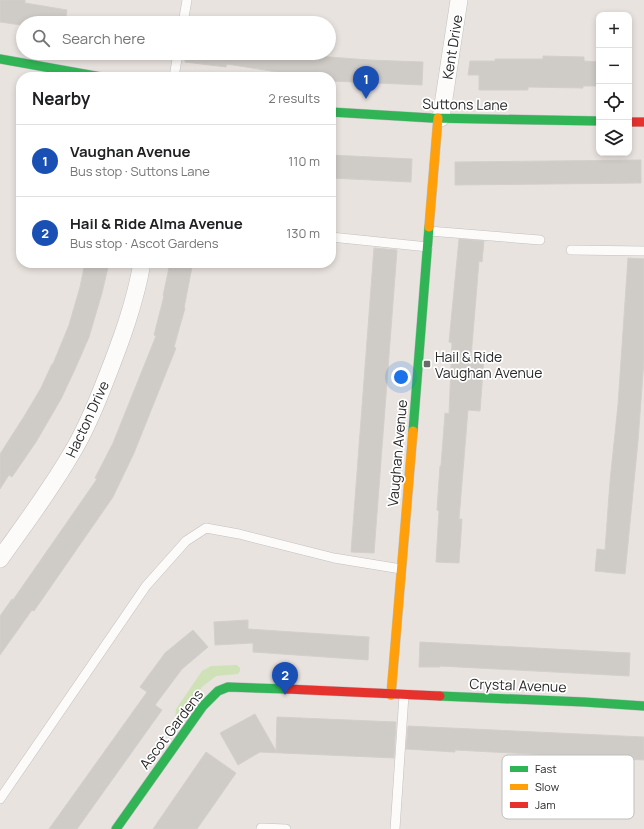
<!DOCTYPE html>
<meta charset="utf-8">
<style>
body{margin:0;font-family:Manrope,sans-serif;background:#f2f2f2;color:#202124}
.controls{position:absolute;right:12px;top:12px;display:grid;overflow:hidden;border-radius:8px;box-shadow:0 2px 6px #0003}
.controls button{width:36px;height:36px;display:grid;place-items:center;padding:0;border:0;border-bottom:1px solid #e0e0e0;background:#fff;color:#202124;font:20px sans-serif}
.you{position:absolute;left:401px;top:377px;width:14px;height:14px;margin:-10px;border:3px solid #fff;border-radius:50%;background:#1a73e8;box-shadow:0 0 0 6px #1a73e833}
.badge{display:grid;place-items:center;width:26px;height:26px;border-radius:50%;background:#d93025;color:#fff;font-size:13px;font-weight:700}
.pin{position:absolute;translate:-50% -33px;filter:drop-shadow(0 1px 2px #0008)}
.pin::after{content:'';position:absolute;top:21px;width:14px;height:12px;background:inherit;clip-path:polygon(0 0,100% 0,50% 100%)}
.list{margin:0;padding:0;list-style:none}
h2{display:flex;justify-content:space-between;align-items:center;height:52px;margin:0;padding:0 16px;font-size:17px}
h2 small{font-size:13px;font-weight:400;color:#757577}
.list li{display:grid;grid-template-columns:26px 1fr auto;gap:12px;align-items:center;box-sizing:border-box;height:72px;padding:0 16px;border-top:1px solid #e0e0e0}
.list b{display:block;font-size:15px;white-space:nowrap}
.list p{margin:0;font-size:13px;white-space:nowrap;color:#757577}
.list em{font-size:13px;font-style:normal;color:#757577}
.icon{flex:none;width:22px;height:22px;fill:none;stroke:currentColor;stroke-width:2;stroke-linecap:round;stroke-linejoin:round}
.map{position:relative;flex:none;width:644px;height:829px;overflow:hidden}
.search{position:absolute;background:#fff;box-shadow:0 2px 6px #0003;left:16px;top:16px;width:320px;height:44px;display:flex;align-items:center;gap:10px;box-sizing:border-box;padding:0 14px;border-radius:22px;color:#757577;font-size:15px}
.panel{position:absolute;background:#fff;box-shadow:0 2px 6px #0003;left:16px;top:72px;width:320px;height:196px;border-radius:16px}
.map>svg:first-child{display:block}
.green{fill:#cfe2b7}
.building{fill:#cfccc8;stroke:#d3cfcb}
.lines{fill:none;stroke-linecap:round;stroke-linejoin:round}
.lane-casing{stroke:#c1c0c0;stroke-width:10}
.street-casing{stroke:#c1c0c0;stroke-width:18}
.fast-casing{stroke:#c1c0c0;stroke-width:10}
.slow-casing{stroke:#c1c0c0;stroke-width:10}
.jam-casing{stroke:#c1c0c0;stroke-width:10}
.lane{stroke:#fcfbfa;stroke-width:9}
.street{stroke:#fcfbfa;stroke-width:17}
.fast{stroke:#30b455;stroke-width:9}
.slow{stroke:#ff9f0a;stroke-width:9}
.jam{stroke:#e5322d;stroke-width:9}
.poi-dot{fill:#6c6a69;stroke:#fff;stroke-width:1.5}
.labels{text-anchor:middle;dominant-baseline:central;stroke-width:3.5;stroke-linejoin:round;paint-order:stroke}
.street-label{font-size:14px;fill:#292929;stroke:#fff}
.poi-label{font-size:14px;fill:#292929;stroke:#fff;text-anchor:start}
.key{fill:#fff;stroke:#bfbfbf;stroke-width:1}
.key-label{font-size:11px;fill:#292929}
</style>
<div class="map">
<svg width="644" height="829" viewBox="0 0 644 829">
<rect width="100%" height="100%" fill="#e8e3df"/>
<!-- green -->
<path class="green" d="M237 665 240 668V671L238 674 216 676 202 687 181 718 178 719 175 718 176 709 202 671 211 666Z"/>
<!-- building -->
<path class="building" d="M0 0H25V3L67 10 65 23H22L21 25 0 22Z
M185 53H285L316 58V56L369 60 423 62 422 85 331 81V77H291L276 75 277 72 227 64 226 67 185 62Z
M543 56 584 57V61L599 62V86H583V88L528 87V90H479V75H468L470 61H495V59H543Z
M331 155 412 159 411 182 331 178Z
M641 160V183L455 185V162Z
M459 239 484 241 482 262 479 261 471 357 484 358 480 411 468 410 459 519H462L459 563 436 562 439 511 437 510 440 466H441L445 413 449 414 452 343 449 342Z
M374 248 397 250 374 553 351 552Z
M628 258 644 259V360L638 441 625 574 595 571 597 549 605 550 610 481 618 405Z
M85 263H109L102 293 89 337 76 367 61 399 36 442 12 477 9 475 0 489V454L25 415 41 388 52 364H53L69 325 80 287Z
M170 263 192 267 184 308H185L174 347 176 348 134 453 113 497 61 572 34 611 32 610 0 655V616L12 599 13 600 97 479 95 478 113 443 156 336 154 335 164 296H163Z
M248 620V629L369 637 368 660 253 652V643L215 645 214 622Z
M193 630 208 647 182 669 155 705 162 710 77 829H49L147 692 140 687 165 653Z
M420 642 630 653 629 676 440 666V667H419Z
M255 714 276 751 277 717 396 722 394 758 260 752 238 765 220 733Z
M408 726 644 737V760L455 750V752L406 749Z
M206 752 236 773 213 806 197 829H153Z"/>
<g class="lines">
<defs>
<path id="lane" d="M183 23 187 0
M174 77 178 53
M429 231 540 240
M331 237 428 247
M571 250 644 251
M0 799 146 586 186 541 206 528 239 534 334 558 401 569
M261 828 286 829
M395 829 404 695"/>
<path id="street" d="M441 118 459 0
M0 559C24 525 49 492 70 456 85 432 96 405 106 379 121 341 135 303 142 263"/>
<path id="fast" d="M0 59 101 77
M331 112 431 118 599 121
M413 431 429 227
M440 696 584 702 644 706
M116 829 203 706 218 691 228 687 287 689"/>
<path id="slow" d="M429 227 438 118
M391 695 413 431"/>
<path id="jam" d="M629 122H644
M287 689 440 696"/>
</defs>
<!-- lane casing -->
<use href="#lane" class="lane-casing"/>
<!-- street casing -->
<use href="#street" class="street-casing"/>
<!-- fast casing -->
<use href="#fast" class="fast-casing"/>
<!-- slow casing -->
<use href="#slow" class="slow-casing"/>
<!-- jam casing -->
<use href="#jam" class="jam-casing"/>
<!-- lane -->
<use href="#lane" class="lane"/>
<!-- street -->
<use href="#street" class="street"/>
<!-- fast -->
<use href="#fast" class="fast"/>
<!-- slow -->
<use href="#slow" class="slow"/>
<!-- jam -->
<use href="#jam" class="jam"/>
</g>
<!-- markers -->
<rect class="poi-dot" x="423" y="360" width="8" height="8" rx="2"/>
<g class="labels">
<!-- street labels -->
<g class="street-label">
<text transform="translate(452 47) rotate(-81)">Kent Drive</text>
<text transform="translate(465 104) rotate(1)">Suttons Lane</text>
<text transform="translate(87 419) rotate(-65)">Hacton Drive</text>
<text transform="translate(397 453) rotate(-85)">Vaughan Avenue</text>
<text transform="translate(518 685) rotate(2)">Crystal Avenue</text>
<text transform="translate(171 729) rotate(-53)">Ascot Gardens</text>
</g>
<!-- poi labels -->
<g class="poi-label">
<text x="435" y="356">Hail &amp; Ride<tspan x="435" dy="16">Vaughan Avenue</tspan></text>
</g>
</g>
<!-- legend -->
<rect x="502" y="755" width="132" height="64" rx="6" class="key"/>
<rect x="510" y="766" width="18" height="6" fill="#30b455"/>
<rect x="510" y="784" width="18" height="6" fill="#ff9f0a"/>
<rect x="510" y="802" width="18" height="6" fill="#e5322d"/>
<g class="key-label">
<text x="535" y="773">Fast</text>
<text x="535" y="791">Slow</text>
<text x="535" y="809">Jam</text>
</g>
</svg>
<div class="controls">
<button>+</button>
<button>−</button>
<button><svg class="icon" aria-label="locate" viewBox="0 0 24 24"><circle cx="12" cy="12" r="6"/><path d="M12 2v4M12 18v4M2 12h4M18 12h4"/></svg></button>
<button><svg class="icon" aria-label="layers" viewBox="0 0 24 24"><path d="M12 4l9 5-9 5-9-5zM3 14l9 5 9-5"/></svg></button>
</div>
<div class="you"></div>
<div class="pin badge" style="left:366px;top:99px;background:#1a4fb4">1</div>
<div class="pin badge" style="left:285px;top:695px;background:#1a4fb4">2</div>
<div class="search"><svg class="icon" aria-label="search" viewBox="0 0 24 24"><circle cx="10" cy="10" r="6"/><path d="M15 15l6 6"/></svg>Search here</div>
<section class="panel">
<h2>Nearby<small>2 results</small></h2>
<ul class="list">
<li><span class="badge" style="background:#1a4fb4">1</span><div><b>Vaughan Avenue</b><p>Bus stop · Suttons Lane</p></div><em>110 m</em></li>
<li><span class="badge" style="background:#1a4fb4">2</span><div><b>Hail &amp; Ride Alma Avenue</b><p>Bus stop · Ascot Gardens</p></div><em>130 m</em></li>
</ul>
</section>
</div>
